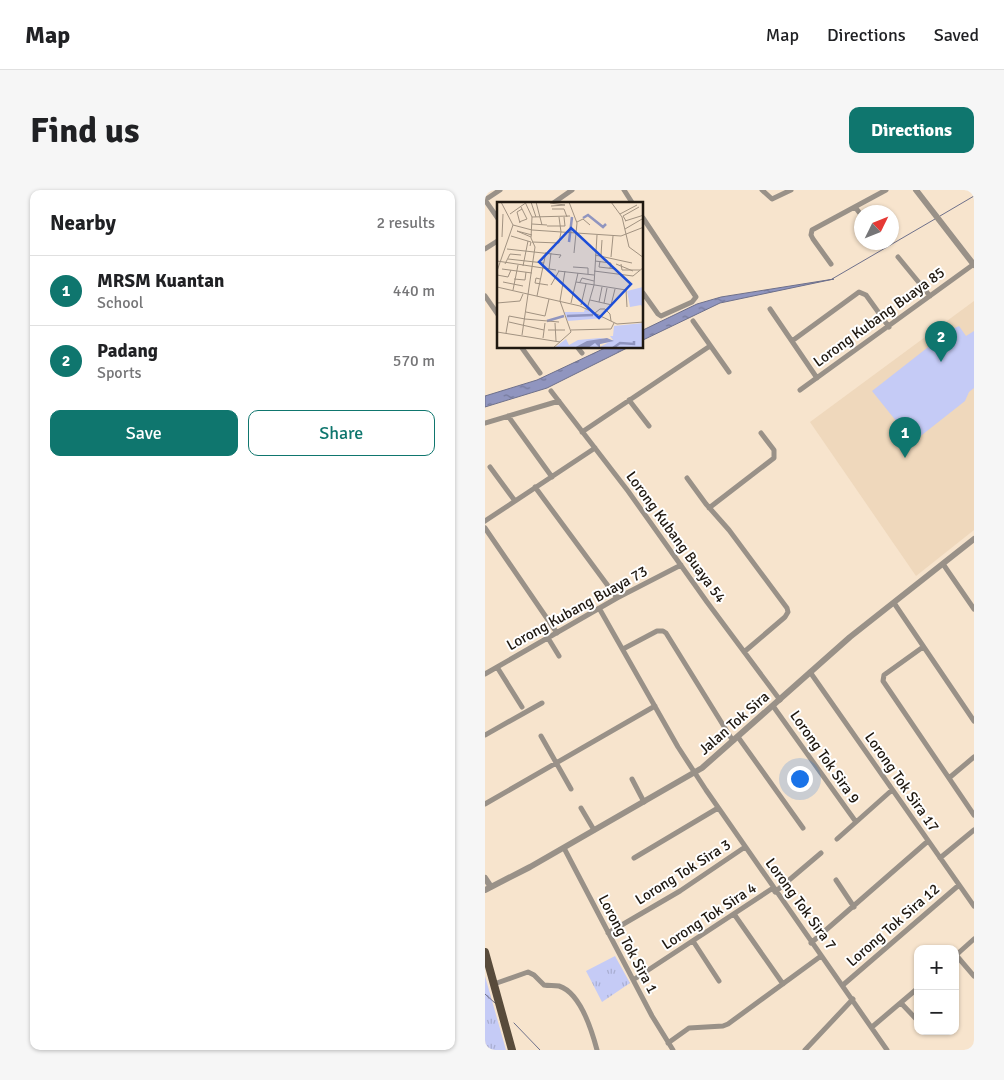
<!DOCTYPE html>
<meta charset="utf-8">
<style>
body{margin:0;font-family:Signika,sans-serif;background:#f6f6f6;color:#202124}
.controls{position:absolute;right:15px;bottom:15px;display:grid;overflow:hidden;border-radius:10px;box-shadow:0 1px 4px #0004}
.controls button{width:45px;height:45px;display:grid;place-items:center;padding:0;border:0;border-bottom:1px solid #e0e0e0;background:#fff;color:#202124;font:25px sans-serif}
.compass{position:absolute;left:369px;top:15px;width:45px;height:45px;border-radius:50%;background:#fff;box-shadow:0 1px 4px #0004;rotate:47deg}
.you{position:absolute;left:314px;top:588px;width:18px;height:18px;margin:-12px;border:4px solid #fff;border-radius:50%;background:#1a73e8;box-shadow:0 0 0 8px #1a73e833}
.badge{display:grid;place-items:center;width:32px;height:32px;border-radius:50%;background:#0f766e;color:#fff;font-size:16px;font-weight:700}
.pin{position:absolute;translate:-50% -41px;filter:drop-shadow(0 1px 2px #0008)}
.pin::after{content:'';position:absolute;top:26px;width:18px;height:15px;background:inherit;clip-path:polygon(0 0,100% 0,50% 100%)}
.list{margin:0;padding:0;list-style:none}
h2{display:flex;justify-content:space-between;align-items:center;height:65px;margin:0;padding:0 20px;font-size:21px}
h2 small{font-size:16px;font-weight:400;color:#757577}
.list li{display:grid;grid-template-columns:32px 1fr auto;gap:15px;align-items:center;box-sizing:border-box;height:70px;padding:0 20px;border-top:1px solid #e0e0e0}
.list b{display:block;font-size:19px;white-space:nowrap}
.list p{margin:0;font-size:16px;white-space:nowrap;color:#757577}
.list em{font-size:16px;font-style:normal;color:#757577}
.actions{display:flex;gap:10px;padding:15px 20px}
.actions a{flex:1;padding:11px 0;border:1px solid #0f766e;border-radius:10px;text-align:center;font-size:18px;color:#0f766e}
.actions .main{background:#0f766e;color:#fff}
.map{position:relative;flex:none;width:489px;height:860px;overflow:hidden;border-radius:10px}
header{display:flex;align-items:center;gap:30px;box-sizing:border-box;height:70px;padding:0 25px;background:#fff;border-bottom:1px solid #e0e0e0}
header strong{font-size:24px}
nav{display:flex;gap:28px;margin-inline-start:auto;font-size:18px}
.intro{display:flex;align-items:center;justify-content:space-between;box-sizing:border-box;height:120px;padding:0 30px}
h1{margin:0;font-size:35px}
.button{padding:12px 22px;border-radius:10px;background:#0f766e;color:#fff;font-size:18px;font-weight:700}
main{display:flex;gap:30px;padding:0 30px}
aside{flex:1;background:#fff;border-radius:10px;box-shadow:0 1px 4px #0004}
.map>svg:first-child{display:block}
.built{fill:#efd8bc}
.grass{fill:#c5cbf6}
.park{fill:url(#park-tufts)}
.water{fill:url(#water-ripples);stroke:#6e708a}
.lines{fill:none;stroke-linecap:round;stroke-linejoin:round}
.stream{stroke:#6e708a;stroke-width:1}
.minor{stroke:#999188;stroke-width:5}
.tertiary{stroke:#999188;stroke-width:6}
.primary{stroke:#584b3b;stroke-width:8}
.labels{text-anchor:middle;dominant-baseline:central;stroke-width:4;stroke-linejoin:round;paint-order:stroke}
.street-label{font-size:15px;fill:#1f1810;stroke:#fff}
.inset-river{fill:none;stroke:#9095bf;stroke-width:2.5}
.inset-road{fill:none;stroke:#a19281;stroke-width:1}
.view{fill:#1d4ed8;fill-opacity:0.15;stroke:#1d4ed8;stroke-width:2.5}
.inset-edge{fill:none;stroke:#1f1810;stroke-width:2.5}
</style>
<header>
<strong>Map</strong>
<nav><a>Map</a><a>Directions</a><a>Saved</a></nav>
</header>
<div class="intro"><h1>Find us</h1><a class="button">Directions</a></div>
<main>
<aside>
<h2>Nearby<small>2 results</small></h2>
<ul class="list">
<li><span class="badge">1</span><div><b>MRSM Kuantan</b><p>School</p></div><em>440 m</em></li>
<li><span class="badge">2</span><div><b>Padang</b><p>Sports</p></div><em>570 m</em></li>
</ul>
<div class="actions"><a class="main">Save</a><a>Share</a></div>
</aside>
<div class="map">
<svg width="489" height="860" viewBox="0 0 489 860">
<defs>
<pattern id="park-tufts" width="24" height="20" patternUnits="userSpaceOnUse" patternTransform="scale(1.25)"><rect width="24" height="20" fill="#c5cbf6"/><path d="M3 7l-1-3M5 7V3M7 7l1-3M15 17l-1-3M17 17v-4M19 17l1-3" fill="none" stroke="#a9aed2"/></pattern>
<pattern id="water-ripples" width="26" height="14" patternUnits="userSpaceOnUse" patternTransform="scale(1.25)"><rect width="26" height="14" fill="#9095bf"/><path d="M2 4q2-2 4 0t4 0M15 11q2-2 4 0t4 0" fill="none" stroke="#75799a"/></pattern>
</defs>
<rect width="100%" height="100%" fill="#f7e4cd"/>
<!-- built -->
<path class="built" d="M489 111V340L431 386 325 232Z"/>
<!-- grass -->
<path class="grass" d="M474 136 481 146 489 141V198L484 202 480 211 428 252 387 201 465 140Z"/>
<!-- park -->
<path class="park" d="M130 766 145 793 117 812 101 781Z
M0 786 21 860H0Z"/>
<!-- water -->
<path class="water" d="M349 89 235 113 158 150V140L212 114 236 107Z
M120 158H142L62 198 0 217V206L52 190Z"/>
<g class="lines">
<!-- stream -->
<path class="stream" d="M455 26 489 6
M347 89 450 29
M0 804 10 813
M29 833 55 860"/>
<!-- minor -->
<path class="minor" d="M139 0 148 14
M277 0 287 9 306 0
M0 10 14 30
M0 10 15 0
M67 14 87 0
M370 17 377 26
M158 28 211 107 207 112 176 126 173 124 158 103
M0 59 14 50
M413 67 445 106
M346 74 328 49 326 45 327 40 401 0
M0 106 14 126
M285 119 332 188
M208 131 244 182
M307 151 374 102 381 105 404 137
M37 158 55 183
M93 158 97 163
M315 200 489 74
M66 201 143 301 222 412 295 510
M144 210 164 236
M23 226 67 287
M0 233 74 211
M97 242 225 156
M5 277 30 311
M202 288 221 314 244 340 302 418 303 422 300 427 259 462
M50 297 132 408
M224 318 289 268V260L276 243
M0 331 110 258
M0 338 72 443
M458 374 489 419
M409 413 489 531
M114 418 193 557 221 600 402 860
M63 448 74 466
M438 457 399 485 398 491 489 625
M138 459 172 441H178L181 443 248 551
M12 477 37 517
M325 482 489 716
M0 484 132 408 196 375
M288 516 371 632
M0 545 57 513
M56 546 86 599
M253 547 318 638
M464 588 489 567
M147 589 159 612
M0 614 170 516
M96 618 109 640
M352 649 407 600
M79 658 167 826 188 860
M149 668 233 618
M455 668 489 640
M351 690 369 717
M290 702 336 663
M249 724 298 794
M123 743 195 701 260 657
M208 751 234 791
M326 753 443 651
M471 765 489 786
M470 766 489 749
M148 790 288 698
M9 794 43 782 49 785 59 795C64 796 69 795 74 796 96 803 107 841 112 860
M358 795 474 695
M416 813 433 831
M387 837 433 798
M183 853 204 838 238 836 243 834 336 766
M320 860 368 809"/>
<!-- tertiary -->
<path class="tertiary" d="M431 0 489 75
M0 688 6 697
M0 700 45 677 217 578 365 447 489 349"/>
<!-- primary -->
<path class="primary" d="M0 762 27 860"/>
</g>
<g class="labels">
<!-- street labels -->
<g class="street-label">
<text transform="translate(394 127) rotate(-36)">Lorong Kubang Buaya 85</text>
<text transform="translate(191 347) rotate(54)">Lorong Kubang Buaya 54</text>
<text transform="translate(92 418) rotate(-29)">Lorong Kubang Buaya 73</text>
<text transform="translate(249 533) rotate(-41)">Jalan Tok Sira</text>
<text transform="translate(340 567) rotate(55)">Lorong Tok Sira 9</text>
<text transform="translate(417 592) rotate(55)">Lorong Tok Sira 17</text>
<text transform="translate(198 682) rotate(-32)">Lorong Tok Sira 3</text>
<text transform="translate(316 714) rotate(54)">Lorong Tok Sira 7</text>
<text transform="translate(224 726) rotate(-33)">Lorong Tok Sira 4</text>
<text transform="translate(408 735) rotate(-41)">Lorong Tok Sira 12</text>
<text transform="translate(143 754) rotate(62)">Lorong Tok Sira 1</text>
</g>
</g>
<!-- overview -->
<g transform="translate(12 12)">
<rect width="146" height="146" fill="#f7e4cd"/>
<path d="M146 121V146L103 145 116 138 113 134H116L117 124Z" fill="#c5cbf6"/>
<path d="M146 85V107L144 103 133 105 130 89ZM88 107 107 116 71 119 67 110H87ZM103 136 117 139 102 142V146H57L69 137 72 143 81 138Z" fill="#c5cbf6"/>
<path d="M110 136 117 139 103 142V146L98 141 91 146H77L90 139Z" fill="#9095bf"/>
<path class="inset-river" d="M86 16 91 13 106 25 109 22M72 40 75 15M70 114 96 113M50 119 67 114M116 146 123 141 137 142V139"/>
<path class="inset-road" d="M34 0 39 15M39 0 45 23M72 0 80 21 77 51M114 0 125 15 132 45 147 56M53 1 68 3 54 4M55 7H67L70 15M13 12 30 0M123 12 140 3M35 15 73 14M128 19 147 13M129 19 126 14 142 5M22 20 30 17 24 5M80 20 86 17 93 23M23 21 20 10 25 7M35 22 50 23M16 23 35 28 124 34 147 25M50 24H68L67 15M128 27 145 17 147 20M14 34 34 40 33 44M5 35 6 12M34 35 20 29 35 33M35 40 62 41 64 30 62 15M10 47 64 53 62 56M98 53 135 61M104 53 105 38M114 55 116 34M11 57 47 61M0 59 59 68M98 59 114 61 113 66M103 59 102 65 119 67M8 62 13 52 24 53M119 62 136 69M124 62 125 68H143M26 64 31 39M76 65 91 66V72M5 67 35 71M52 67 54 51M0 69 16 23 4 0M61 69 97 73M97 69 136 74 147 65M0 73 11 75 14 68M17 77 28 78 29 70M43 77 39 76 38 81 51 83M6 80 26 84M79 80 129 88 130 105M83 80 85 76 97 79M54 83 62 69M0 85 83 104 120 122 147 120M16 88 21 63M40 94 49 50M93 98 115 103M102 100 105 85M0 101 23 99 26 92M74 101 81 71M107 101 110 86M84 103 89 82M114 103 118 87M90 107 97 83 100 33M29 110 48 114 52 97M98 111 103 107H108L113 112 114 119M28 117 62 120M12 120 47 128M58 121 59 139M51 128H68M74 128 114 127 117 121M0 130 63 140M9 131 12 114 28 117M25 133 38 45 34 36 35 15 28 0M46 136 48 121M56 146 74 130 63 99 68 69"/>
<path class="view" d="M74 26 134 82 102 116 42 60Z"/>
<rect width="146" height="146" class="inset-edge"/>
</g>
</svg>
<div class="controls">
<button>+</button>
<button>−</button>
</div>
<svg class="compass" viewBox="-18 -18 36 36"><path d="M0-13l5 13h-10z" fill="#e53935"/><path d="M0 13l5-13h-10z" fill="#757577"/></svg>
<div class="you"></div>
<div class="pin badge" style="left:420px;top:268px">1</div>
<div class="pin badge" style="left:456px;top:172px">2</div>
</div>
</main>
